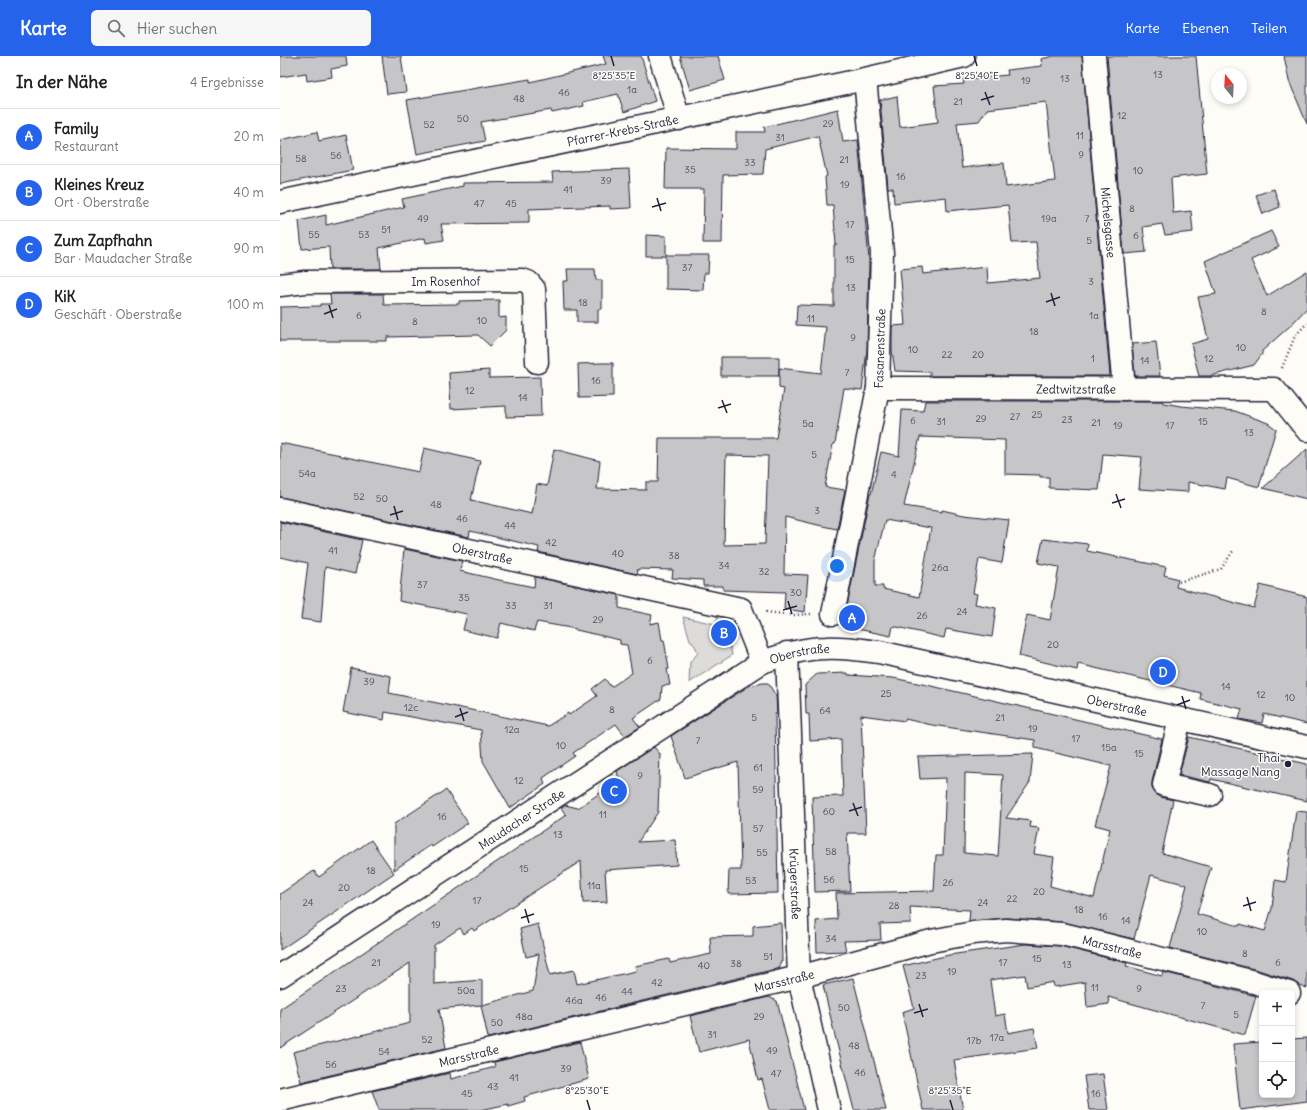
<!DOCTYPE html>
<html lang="de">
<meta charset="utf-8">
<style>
body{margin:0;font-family:Delius,sans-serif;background:#f6f6f6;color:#202124}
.controls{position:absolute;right:12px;bottom:12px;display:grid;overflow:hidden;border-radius:6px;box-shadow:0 2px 6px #0003}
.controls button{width:36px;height:36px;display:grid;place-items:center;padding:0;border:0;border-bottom:1px solid #e0e0e0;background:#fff;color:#202124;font:20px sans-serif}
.compass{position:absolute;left:931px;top:12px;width:36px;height:36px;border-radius:50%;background:#fff;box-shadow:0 2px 6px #0003;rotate:342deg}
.you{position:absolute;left:557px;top:510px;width:14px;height:14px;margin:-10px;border:3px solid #fff;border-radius:50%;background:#1a73e8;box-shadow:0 0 0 6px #1a73e833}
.badge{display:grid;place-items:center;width:26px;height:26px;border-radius:50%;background:#2563eb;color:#fff;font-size:13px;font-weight:700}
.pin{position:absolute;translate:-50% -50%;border:2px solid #fff;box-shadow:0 1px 4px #0006}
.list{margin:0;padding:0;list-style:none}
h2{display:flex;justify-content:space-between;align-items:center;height:52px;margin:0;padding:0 16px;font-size:17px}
h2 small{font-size:13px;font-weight:400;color:#757577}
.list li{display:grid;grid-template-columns:26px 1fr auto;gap:12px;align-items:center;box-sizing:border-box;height:56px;padding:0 16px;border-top:1px solid #e0e0e0}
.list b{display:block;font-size:15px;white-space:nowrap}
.list p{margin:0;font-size:13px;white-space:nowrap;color:#757577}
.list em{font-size:13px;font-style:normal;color:#757577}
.icon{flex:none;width:22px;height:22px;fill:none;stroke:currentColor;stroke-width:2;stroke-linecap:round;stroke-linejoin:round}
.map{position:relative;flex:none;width:1027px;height:1054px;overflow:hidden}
header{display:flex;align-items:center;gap:24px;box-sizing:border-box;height:56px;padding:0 20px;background:#2563eb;color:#fff}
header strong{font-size:19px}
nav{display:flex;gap:22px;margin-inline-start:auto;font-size:14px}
.search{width:280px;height:36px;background:#f6f6f6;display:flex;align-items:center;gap:10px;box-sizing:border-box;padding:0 14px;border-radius:6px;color:#757577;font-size:15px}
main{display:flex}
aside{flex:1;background:#fff}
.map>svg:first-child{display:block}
.green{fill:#dddcdb;stroke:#807f8b}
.building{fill:#c6c6c8;stroke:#22223b;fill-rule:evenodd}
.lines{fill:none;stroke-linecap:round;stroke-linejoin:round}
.minor-casing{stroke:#22223b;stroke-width:25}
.path{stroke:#22223b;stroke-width:2.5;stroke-dasharray:1 3;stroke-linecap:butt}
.minor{stroke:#fdfcf7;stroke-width:22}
.ticks{fill:none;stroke:#22223b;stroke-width:1.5}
.poi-dot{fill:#22223b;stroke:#fdfcf7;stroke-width:1.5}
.labels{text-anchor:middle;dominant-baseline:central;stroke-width:3;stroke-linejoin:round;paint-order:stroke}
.number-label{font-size:10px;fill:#4b4b5e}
.street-label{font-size:12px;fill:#22223b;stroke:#fdfcf7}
.poi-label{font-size:12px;fill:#22223b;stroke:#fdfcf7;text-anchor:end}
.ticks-label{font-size:10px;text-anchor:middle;fill:#22223b;stroke:#fdfcf7;stroke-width:3;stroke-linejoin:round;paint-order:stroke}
</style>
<header>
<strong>Karte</strong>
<div class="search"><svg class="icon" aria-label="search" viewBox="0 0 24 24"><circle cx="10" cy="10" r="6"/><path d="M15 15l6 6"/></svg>Hier suchen</div>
<nav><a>Karte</a><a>Ebenen</a><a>Teilen</a></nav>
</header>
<main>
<aside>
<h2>In der Nähe<small>4 Ergebnisse</small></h2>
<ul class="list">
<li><span class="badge">A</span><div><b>Family</b><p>Restaurant</p></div><em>20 m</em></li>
<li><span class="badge">B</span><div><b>Kleines Kreuz</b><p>Ort · Oberstraße</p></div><em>40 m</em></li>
<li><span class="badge">C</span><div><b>Zum Zapfhahn</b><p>Bar · Maudacher Straße</p></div><em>90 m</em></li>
<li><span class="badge">D</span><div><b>KiK</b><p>Geschäft · Oberstraße</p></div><em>100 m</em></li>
</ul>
</aside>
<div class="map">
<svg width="1027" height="1054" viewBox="0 0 1027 1054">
<rect width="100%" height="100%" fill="#fdfcf7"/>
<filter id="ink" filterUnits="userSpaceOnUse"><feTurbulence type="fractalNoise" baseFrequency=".025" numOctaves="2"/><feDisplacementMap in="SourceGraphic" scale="8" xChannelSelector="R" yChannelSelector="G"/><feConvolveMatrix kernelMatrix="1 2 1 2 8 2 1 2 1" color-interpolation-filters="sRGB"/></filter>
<g filter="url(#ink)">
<!-- green -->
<path class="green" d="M439 558 448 561 440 575 441 584 450 590 452 599 409 627 410 606 418 597 415 590 410 584 403 561 435 568Z"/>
<!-- building -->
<path class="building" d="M0 0H66L67 10 51 13 52 21 27 25 26 17 0 21Z
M102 0H121L126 36 107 38Z
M323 0H361L375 45 344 56 338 38 303 46 304 50 272 57 271 54 201 66 205 85 137 98 127 44 250 23V26L326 8Z
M400 0H438L445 24 410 34Z
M774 0H802L830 320H650V316L615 315 612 294V270L625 269 620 213 642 211 643 218 707 211 708 227 760 222 756 186 732 187 728 149 667 155 666 141 614 147 613 132H608L600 44 617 40 620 71 658 66 654 30 684 28 683 23 728 19 727 14 762 10 761 3ZM766 46 775 125 726 131 724 107 682 112 677 67 699 65 707 53Z
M827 0H916L927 118 891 122 893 157 911 155 913 176 885 179 882 168 863 171 866 196 844 198Z
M1004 0H1027V68L1009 25Z
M558 53 563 86 578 84 589 204 587 294 582 334 564 332 555 388H553L545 431 565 434 557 473 538 469 505 461 504 518 528 519 525 556 504 553 505 536 443 534V530H423V524L392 522 393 514 358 513 357 518 258 496 259 491 190 475 189 481 0 441V387L61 399V400L139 416 144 392 200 405 191 444 252 458 257 428 267 430 274 393 320 405 317 433 366 434V426H378L379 382H496L504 333 499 332V312L541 317 546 271 516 269 517 249 554 250V189H556L553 149H547L545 121 547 120 538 80 485 93 483 118 443 119 442 187H423L424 133H385L386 92 456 93V76H485L484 71ZM446 399 488 400 485 488 444 489Z
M37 76 39 85 66 79 73 114 0 128V84Z
M349 113 351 152 330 153V150L249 153V167L161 168 164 184 146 187 145 182 99 192 101 213H50L49 191 22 193 19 165 46 159V169L124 151 122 143 183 130V127L273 126 272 116Z
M994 133 1000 151 983 158 976 139Z
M991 175 999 191 971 204 987 240 1027 215V252L1010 270 982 295V298L974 309 930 320H919L911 288 928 283 918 241 936 238 925 205Z
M366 179 386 180V199H429L428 217H424L423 234 386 233V200H366Z
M287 213H315L316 224H322V253H318V266H297V254H284L283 225H288Z
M50 238H103L104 249 179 248V245L219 244V262L226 261V274L210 290 198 279 107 281V285H0V251L40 250V248H51Z
M876 286 880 320H855L852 288Z
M441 301H499V320H441Z
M321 307H333V341L299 342 298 308Z
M209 314V322L260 321 261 360 226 361V350L171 353 169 317Z
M645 345H882L883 347 901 350 955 355 988 367 996 373 979 431 947 422 945 433 908 426V436L859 433 862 401 823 398 819 434 769 432V421H760V419L725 418V384L640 381 624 450 662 456V454L684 459 729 464 722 507 699 503 693 537 697 538 695 548 716 552 712 581 666 573 664 582 613 570 611 580 568 571 563 564 565 560 590 438H591L601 396 619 400 622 354 643 355ZM605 464 651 472 639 541 603 533V530H595V505Z
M1027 393V443L983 432Z
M0 466 82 484 75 518 45 511 41 566 21 563 28 507 0 501Z
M763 483 808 488 807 495 886 511 884 519 898 523 896 531 974 552 980 529 1027 541V668L984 658 982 667 959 663 962 653 920 643 921 637 798 608 797 614 739 600 747 559 770 564 779 511 758 507Z
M124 493 182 505 180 515 219 524 254 531 255 521 339 539V552L372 559 370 568 379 566 382 584H384L389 613H387L390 629 382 630 381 643 353 662 360 671 345 680 336 668 293 697 295 700 263 722 265 728 230 752 203 705 201 674 105 656 104 664 63 656 71 612 111 620 109 637 268 670 288 657 289 659 317 640 312 633 325 623 331 631 352 617 347 589 340 588V584L296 574V573L257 566 254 575 221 567 217 582 183 574 187 558 119 545Z
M568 617V619L613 622 647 629 882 683 872 726V732L876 738 881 741 893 744 882 797 931 811 917 858 959 870 960 868 985 875 992 852 995 824 1006 826 1016 755 1027 756V932L1019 929 1013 925 978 914 890 892 907 829 871 819 854 883 783 866 727 862 689 865 690 854 630 851 631 867 600 868 601 884 564 885 566 895 537 896 536 865 557 863 556 837 654 835 656 799H663L666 722 640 723 638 701 753 698 750 726 726 762 751 765 750 771 759 772 754 798 774 801 770 830 814 842 830 773 815 769 831 710 755 692V684L652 669 625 663V665L581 659 586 777H567L570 835 535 836 532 741 563 740 561 683 530 685 529 658H526L525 629 537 618ZM685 717 723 719 718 800 684 797Z
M483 627H488L496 640 497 658H495L498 837 448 838 449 814H461L458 706 405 722 391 680 469 630Z
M909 681 1027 708V745L931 723 930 726 899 719Z
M374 691 380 698 378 756 358 786 395 784 397 809 325 814 327 846 303 847 301 805 194 875 192 872 184 878 180 872 154 889V928L202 924V949L253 935 259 898 246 901 240 873 258 868 270 919 294 914 297 928 356 915 355 910 389 903 390 907 431 898 430 881 473 880V870L501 867 502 906H500V912L208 982 201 949 159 953 166 992 21 1026 13 996 130 967V907L0 992V953L286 759 281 752 285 749 298 752 339 724 337 715Z
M166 734 188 767 152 791 151 789 114 814V768Z
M91 784 114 817 0 894V838L34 815 39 821Z
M745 888 780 890 847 907 846 910 882 920 883 916 976 940 965 979 828 941 829 948 807 951 805 926 774 931 773 926 747 931 745 919 710 924 715 960 725 958 728 977 754 972 758 992 674 1004 683 1054H643L622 956 634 952 623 910 669 899Z
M573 922 595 1009 606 1054H574L555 980 543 929Z
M489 941 497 945 524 1054H490L482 1023 478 1024 469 983 419 996 410 960Z
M1027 982V1045L960 1054 953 988 982 986V1039H1012V983Z
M300 986 309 1023 244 1041 245 1045 228 1050V1048L201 1054H99L92 1035 170 1017 171 1023 215 1011 214 1006Z
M823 1018 828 1054H809L804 1020Z"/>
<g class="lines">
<defs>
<g id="minor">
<path d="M380 0 399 63"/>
<path id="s1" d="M814 0 844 333"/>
<path id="s2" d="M0 146 585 23 684 0"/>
<path id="s3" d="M0 229 25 226 242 224 248 226 254 233 257 306"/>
<path id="s4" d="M598 332 994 333 1027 374"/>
<path id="s5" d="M0 453 461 553 482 606"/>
<path id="s6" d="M553 558 598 332 602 197 585 23"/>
<path id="s7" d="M507 597 519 921 549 1054"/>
<path d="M900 663 884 729 930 739"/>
<path id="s8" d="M0 920 482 606C503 599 524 592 546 592 564 591 582 594 599 596L1027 691"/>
<path id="s9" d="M0 1044 519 921 651 885 693 877 726 874 782 878 807 884 974 926 1009 937"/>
</g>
</defs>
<!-- minor casing -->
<use href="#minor" class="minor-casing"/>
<!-- path -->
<path class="path" d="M1002 312 1015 280 1027 267
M899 526 941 513 953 495
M486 556 513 559 531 558"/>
<!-- minor -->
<use href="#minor" class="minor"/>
</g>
</g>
<!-- ticks -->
<path class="ticks" d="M331 0 334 10M694 0 697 10M705 36 710 49M701 44 714 40M377 142 381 155M372 151 386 147M771 237 775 250M766 246 780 241M49 249 53 262M44 258 57 253M442 344 447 357M438 352 451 348M836 438 841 452M832 447 845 443M114 450 118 464M110 459 123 455M508 545 512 558M503 554 517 550M902 640 906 653M897 649 910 644M180 652 184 665M175 661 188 656M573 747 578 760M569 755 582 751M967 841 971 855M963 850 976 846M245 853 249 867M241 862 254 858M639 948 643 961M634 957 648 953M307 1044 310 1054M670 1044 673 1054"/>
<!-- markers -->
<circle class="poi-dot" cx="1008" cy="708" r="4"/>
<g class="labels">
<!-- number labels -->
<g class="number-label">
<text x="878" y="18">13</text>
<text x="785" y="22">13</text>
<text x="746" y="24">19</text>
<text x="352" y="33">1a</text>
<text x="284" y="36">46</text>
<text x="239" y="42">48</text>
<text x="678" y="45">21</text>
<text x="842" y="59">12</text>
<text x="183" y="62">50</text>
<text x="548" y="67">29</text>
<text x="149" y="68">52</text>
<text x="800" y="79">11</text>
<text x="500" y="81">31</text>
<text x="801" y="98">9</text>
<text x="56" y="99">56</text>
<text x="21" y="102">58</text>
<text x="564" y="103">21</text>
<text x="470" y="106">33</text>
<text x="410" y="113">35</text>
<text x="858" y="114">10</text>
<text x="621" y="120">16</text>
<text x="326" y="124">39</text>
<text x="565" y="128">19</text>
<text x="288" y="133">41</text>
<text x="199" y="147">47</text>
<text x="231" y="147">45</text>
<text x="852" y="152">8</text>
<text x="143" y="162">49</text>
<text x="769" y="162">19a</text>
<text x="807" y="162">7</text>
<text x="570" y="168">17</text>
<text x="106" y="173">51</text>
<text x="34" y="178">55</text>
<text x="84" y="178">53</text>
<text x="856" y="179">6</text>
<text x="809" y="184">5</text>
<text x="570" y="203">15</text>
<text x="407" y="211">37</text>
<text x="811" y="225">3</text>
<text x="571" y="231">13</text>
<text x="303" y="246">18</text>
<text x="984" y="255">8</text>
<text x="79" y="259">6</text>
<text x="814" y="259">1a</text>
<text x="531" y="262">11</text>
<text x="202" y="264">10</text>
<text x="135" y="265">8</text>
<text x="754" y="275">18</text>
<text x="573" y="281">9</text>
<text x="961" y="291">10</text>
<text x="633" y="293">10</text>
<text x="667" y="298">22</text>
<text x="698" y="298">20</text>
<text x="813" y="302">1</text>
<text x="929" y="302">12</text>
<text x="865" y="304">14</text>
<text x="567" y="316">7</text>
<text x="316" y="324">16</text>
<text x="190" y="334">12</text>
<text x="243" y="341">14</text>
<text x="757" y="358">25</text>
<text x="735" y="360">27</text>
<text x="701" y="362">29</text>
<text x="787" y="363">23</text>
<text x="633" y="364">6</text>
<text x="661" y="365">31</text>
<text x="923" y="365">15</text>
<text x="816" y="366">21</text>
<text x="528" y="367">5a</text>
<text x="838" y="369">19</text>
<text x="890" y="369">17</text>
<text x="969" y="376">13</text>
<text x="534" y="398">5</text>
<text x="27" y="417">54a</text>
<text x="614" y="418">4</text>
<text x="79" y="440">52</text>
<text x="102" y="442">50</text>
<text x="156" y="448">48</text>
<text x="537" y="454">3</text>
<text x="182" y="462">46</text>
<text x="230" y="469">44</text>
<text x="271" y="486">42</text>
<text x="53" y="494">41</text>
<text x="338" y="497">40</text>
<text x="394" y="499">38</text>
<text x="444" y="509">34</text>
<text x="660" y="511">26a</text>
<text x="484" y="515">32</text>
<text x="142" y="528">37</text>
<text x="516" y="536">30</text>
<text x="184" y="541">35</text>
<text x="231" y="549">33</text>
<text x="268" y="549">31</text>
<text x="682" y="555">24</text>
<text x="642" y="559">26</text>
<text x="318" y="563">29</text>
<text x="773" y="588">20</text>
<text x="370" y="604">6</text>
<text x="89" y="625">39</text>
<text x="946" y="630">14</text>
<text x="606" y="637">25</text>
<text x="981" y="638">12</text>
<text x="1010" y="641">10</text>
<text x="131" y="651">12c</text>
<text x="332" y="653">8</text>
<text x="545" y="654">64</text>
<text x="474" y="661">5</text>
<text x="720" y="661">21</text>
<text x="753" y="672">19</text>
<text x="232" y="673">12a</text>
<text x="796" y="682">17</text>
<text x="418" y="684">7</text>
<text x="281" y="689">10</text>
<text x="829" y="691">15a</text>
<text x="859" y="697">15</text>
<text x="478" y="711">61</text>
<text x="360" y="719">9</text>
<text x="239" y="724">12</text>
<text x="478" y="733">59</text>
<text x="549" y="755">60</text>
<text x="323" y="758">11</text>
<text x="162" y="760">16</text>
<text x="478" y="772">57</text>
<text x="278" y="778">13</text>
<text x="551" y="795">58</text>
<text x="482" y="796">55</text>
<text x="244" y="812">15</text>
<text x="91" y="814">18</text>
<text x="549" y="823">56</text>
<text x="471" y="824">53</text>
<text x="668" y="826">26</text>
<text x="314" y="829">11a</text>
<text x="64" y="831">20</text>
<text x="759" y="835">20</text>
<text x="732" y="842">22</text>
<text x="197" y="844">17</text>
<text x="28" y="846">24</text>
<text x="703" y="846">24</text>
<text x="614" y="849">28</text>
<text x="799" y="853">18</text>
<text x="823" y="860">16</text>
<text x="846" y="864">14</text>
<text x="156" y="868">19</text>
<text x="922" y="875">10</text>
<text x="551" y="882">34</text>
<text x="965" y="897">8</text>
<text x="488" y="900">51</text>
<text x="757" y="902">15</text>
<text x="96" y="906">21</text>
<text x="723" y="906">17</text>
<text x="998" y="906">6</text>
<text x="456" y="907">38</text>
<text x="787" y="908">13</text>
<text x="424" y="909">40</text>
<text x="672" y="915">19</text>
<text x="641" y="919">23</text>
<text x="377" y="926">42</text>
<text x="815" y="931">11</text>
<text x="61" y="932">23</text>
<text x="859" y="932">9</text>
<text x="186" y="934">50a</text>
<text x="347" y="935">44</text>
<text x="321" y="941">46</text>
<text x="294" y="944">46a</text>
<text x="923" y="949">7</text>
<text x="564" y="951">50</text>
<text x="956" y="958">5</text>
<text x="244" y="960">48a</text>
<text x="479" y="960">29</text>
<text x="217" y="966">50</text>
<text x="432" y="978">31</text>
<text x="717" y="981">17a</text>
<text x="147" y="983">52</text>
<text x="694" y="984">17b</text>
<text x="574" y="989">48</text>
<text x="492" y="994">49</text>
<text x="104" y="995">54</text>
<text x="51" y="1008">56</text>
<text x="286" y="1012">39</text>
<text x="580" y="1016">46</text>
<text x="496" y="1017">47</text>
<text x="234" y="1021">41</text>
<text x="213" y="1030">43</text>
<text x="187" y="1037">45</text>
<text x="816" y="1037">16</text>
</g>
<!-- street labels -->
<g class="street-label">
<text stroke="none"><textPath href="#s2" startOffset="350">Pfarrer-Krebs-Straße</textPath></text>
<text stroke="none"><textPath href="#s1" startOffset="167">Michelsgasse</textPath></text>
<text stroke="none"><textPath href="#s3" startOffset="166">Im Rosenhof</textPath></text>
<text stroke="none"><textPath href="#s6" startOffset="270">Fasanenstraße</textPath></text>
<text stroke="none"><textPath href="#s4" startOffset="198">Zedtwitzstraße</textPath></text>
<text stroke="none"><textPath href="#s5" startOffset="207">Oberstraße</textPath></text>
<text stroke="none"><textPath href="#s8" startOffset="614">Oberstraße</textPath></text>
<text stroke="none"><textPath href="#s8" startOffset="938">Oberstraße</textPath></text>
<text stroke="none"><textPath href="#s8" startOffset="288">Maudacher Straße</textPath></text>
<text stroke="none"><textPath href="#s7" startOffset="231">Krügerstraße</textPath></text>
<text stroke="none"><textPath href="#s9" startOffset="854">Marsstraße</textPath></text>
<text stroke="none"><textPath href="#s9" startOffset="518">Marsstraße</textPath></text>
<text stroke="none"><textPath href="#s9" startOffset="194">Marsstraße</textPath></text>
</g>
<!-- poi labels -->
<g class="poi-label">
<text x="1000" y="701">Thai<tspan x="1000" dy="14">Massage Nang</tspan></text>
</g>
</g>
<g class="ticks-label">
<text x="334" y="23">8°25'35"E</text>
<text x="697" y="23">8°25'40"E</text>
<text x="307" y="1038">8°25'30"E</text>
<text x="670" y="1038">8°25'35"E</text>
</g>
</svg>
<div class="controls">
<button>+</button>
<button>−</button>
<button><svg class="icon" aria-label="locate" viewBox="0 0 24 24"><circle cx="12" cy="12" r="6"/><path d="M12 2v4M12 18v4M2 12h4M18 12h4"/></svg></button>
</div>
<svg class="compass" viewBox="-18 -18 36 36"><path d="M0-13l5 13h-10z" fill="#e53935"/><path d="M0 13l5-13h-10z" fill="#757577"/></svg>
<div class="you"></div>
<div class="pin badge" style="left:572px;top:562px">A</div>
<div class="pin badge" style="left:444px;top:577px">B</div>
<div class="pin badge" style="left:334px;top:735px">C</div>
<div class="pin badge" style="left:883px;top:616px">D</div>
</div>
</main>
